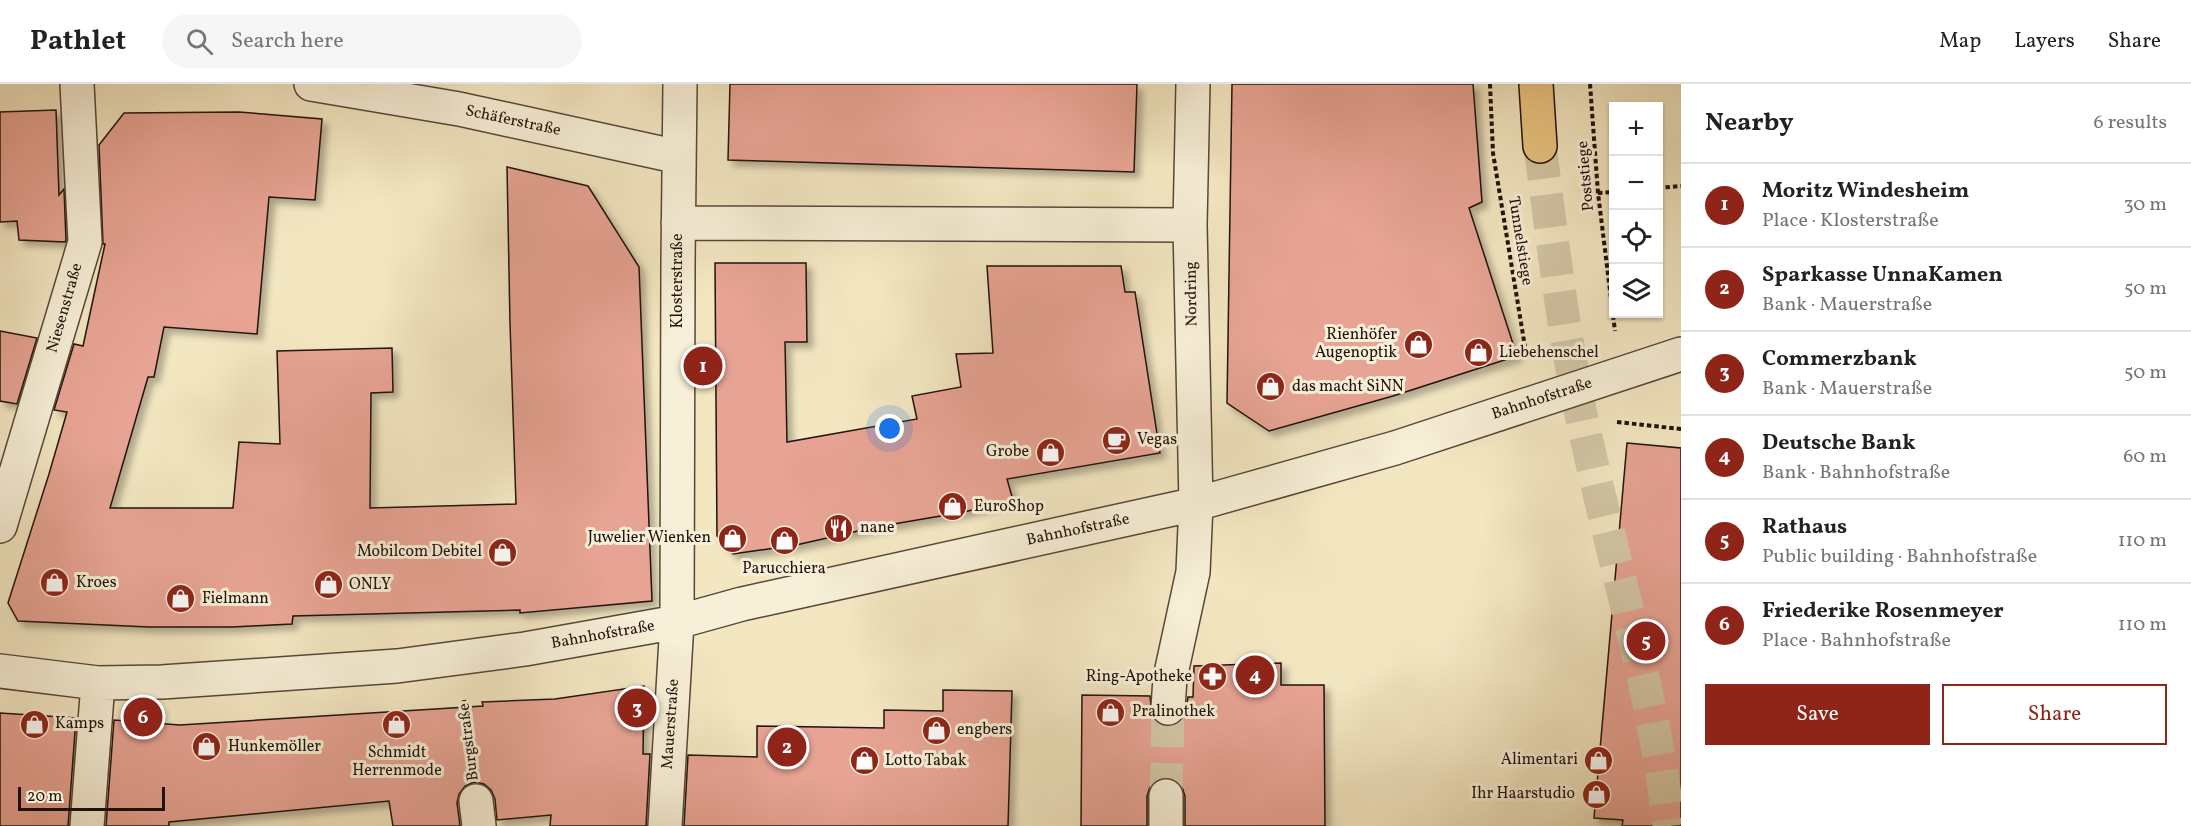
<!DOCTYPE html>
<meta charset="utf-8">
<style>
body{margin:0;font-family:Vollkorn,serif;background:#f6f6f6;color:#222}
.controls{position:absolute;right:18px;top:18px;display:grid;overflow:hidden;border-radius:0px;box-shadow:0 2px 4px #0004}
.controls button{width:54px;height:54px;display:grid;place-items:center;padding:0;border:0;border-bottom:2px solid #e0e0e0;background:#fff;color:#222;font:30px sans-serif}
.scale{position:absolute;left:18px;bottom:15px;width:147px;box-sizing:border-box;padding-left:6px;border:3px solid #21120b;border-top:0;font-size:16px;line-height:21px;white-space:nowrap;color:#21120b;-webkit-text-stroke:4px #f7efd7;paint-order:stroke}
.you{position:absolute;left:890px;top:345px;width:21px;height:21px;margin:-15px;border:4px solid #fff;border-radius:50%;background:#1a73e8;box-shadow:0 0 0 9px #1a73e833}
.badge{display:grid;place-items:center;width:39px;height:39px;border-radius:50%;background:#8f2418;color:#fff;font-size:20px;font-weight:700}
.pin{position:absolute;translate:-50% -50%;border:3px solid #fff;box-shadow:0 2px 6px #0006}
.list{margin:0;padding:0;list-style:none}
h2{display:flex;justify-content:space-between;align-items:center;height:78px;margin:0;padding:0 24px;font-size:26px}
h2 small{font-size:20px;font-weight:400;color:#767676}
.list li{display:grid;grid-template-columns:39px 1fr auto;gap:18px;align-items:center;box-sizing:border-box;height:84px;padding:0 24px;border-top:2px solid #e0e0e0}
.list b{display:block;font-size:22px;white-space:nowrap}
.list p{margin:0;font-size:20px;white-space:nowrap;color:#767676}
.list em{font-size:20px;font-style:normal;color:#767676}
.actions{display:flex;gap:12px;padding:18px 24px}
.actions a{flex:1;padding:14px 0;border:2px solid #8f2418;border-radius:0px;text-align:center;font-size:21px;color:#8f2418}
.actions .main{background:#8f2418;color:#fff}
.icon{flex:none;width:33px;height:33px;fill:none;stroke:currentColor;stroke-width:2;stroke-linecap:round;stroke-linejoin:round}
.map{position:relative;flex:none;width:1681px;height:742px;overflow:hidden}
header{display:flex;align-items:center;gap:36px;box-sizing:border-box;height:84px;padding:0 30px;background:#fff;border-bottom:2px solid #e0e0e0}
header strong{font-size:28px}
nav{display:flex;gap:33px;margin-inline-start:auto;font-size:21px}
.search{width:420px;height:54px;background:#f6f6f6;display:flex;align-items:center;gap:15px;box-sizing:border-box;padding:0 21px;border-radius:33px;color:#767676;font-size:22px}
main{display:flex}
aside{flex:1;background:#fff}
.map>svg:first-child{display:block}
.building{fill:#e7a393;stroke:#21120b;stroke-width:1.5;filter:url(#shadow)}
.lines{fill:none;stroke-linecap:round;stroke-linejoin:round}
.minor-tunnel{stroke:#d4c7a7;stroke-width:33;stroke-dasharray:33 16;stroke-linecap:butt}
.major-tunnel{stroke:#d4c7a7;stroke-width:33;stroke-dasharray:33 16;stroke-linecap:butt}
.minor-casing{stroke:#564739;stroke-width:36}
.major-casing{stroke:#21120b;stroke-width:36}
.path{stroke:#21120b;stroke-width:4;stroke-dasharray:4.5 3;stroke-linecap:butt}
.minor{stroke:#f7efd7;stroke-width:33}
.major{stroke:#eac481;stroke-width:33}
.labels{text-anchor:middle;dominant-baseline:central;stroke-width:6;stroke-linejoin:round;paint-order:stroke}
.street-label{font-size:16px;fill:#21120b;stroke:#f7efd7}
.poi-label{font-size:16px;fill:#21120b;stroke:#f7efd7;text-anchor:start}
</style>
<header>
<strong>Pathlet</strong>
<div class="search"><svg class="icon" aria-label="search" viewBox="0 0 24 24"><circle cx="10" cy="10" r="6"/><path d="M15 15l6 6"/></svg>Search here</div>
<nav><a>Map</a><a>Layers</a><a>Share</a></nav>
</header>
<main>
<div class="map">
<svg width="1681" height="742" viewBox="0 0 1681 742">
<defs>
<filter id="shadow"><feDropShadow dx="5.5" dy="5.5" stdDeviation="3" flood-color="#0004"/></filter>
</defs>
<rect width="100%" height="100%" fill="#f3e7c2"/>
<filter id="stains"><feTurbulence type="fractalNoise" baseFrequency=".00333" numOctaves="4"/><feColorMatrix values="0 0 0 0 .2 0 0 0 0 .09 0 0 0 0 .02 0 0 0 .5 -.17"/></filter>
<radialGradient id="worn" r=".72"><stop offset=".6" stop-color="#630" stop-opacity="0"/><stop offset="1" stop-color="#630" stop-opacity=".3"/></radialGradient>
<!-- building -->
<path class="building" d="M730 0H1137L1134 88 728 76Z
M1232 0H1473L1482 118 1469 124 1517 272 1393 312 1269 347 1227 319Z
M56 26 59 111 64 105 66 156 65 158 19 156 17 137 0 138V28Z
M239 28 322 35 315 116 269 113 257 250 164 243 154 293H148L110 424H233L239 358 280 360 277 267 392 264 393 308 371 309 370 424 516 420 510 239 507 83 588 102 639 183 652 517 520 529V526L293 532 292 540 233 543H149L18 537 8 519 49 390 67 328 54 326 74 260 83 262 105 160H103L99 61 124 29Z
M715 179H806L807 258H785L787 358 917 335 912 312 961 303 956 270 993 269 987 182H1121L1125 208H1135L1160 369 1007 395 1013 416 964 428 876 443 796 461 733 470 717 452Z
M0 247 37 254 17 320 0 317Z
M1627 359 1681 364V742H1622L1623 736 1594 734Z
M1281 579V601H1324L1325 742H1185V712L1182 703 1176 696 1167 693 1156 696 1150 703 1147 712V742H1081L1082 611 1150 612 1152 633 1158 640 1167 643 1177 640 1184 634 1188 613H1193L1194 582Z
M644 602 643 670H650L646 742H550L551 731 497 736 495 715 491 706 484 700 474 698 465 702 459 710 457 719 460 742H393L389 717 169 738V742H106L114 636 180 641 483 622 482 618 555 615Z
M943 606 1012 607 1008 742H684L688 671 757 673V642L884 644V626L943 627Z
M0 629 76 634 68 742H0Z"/>
<g class="lines">
<!-- minor-tunnel -->
<path class="minor-tunnel" d="M1166 712 1168 624"/>
<!-- major-tunnel -->
<path class="major-tunnel" d="M1540 62C1553 160 1564 260 1587 357 1615 485 1654 611 1669 742"/>
<defs>
<path id="minor" d="M311 0 459 25 679 73
M678 139 1190 141
M0 442 85 158 77 0
M0 587 98 599 162 598 397 582 525 565 677 538 742 520 1196 420 1395 364 1681 270
M1168 624 1170 594 1193 488 1196 420 1190 141 1193 0
M1166 712V742
M476 717 479 742
M87 742 98 599
M665 742 677 538 678 178 680 0"/>
<path id="major" d="M1536 0 1540 62"/>
</defs>
<!-- minor casing -->
<use href="#minor" class="minor-casing"/>
<!-- major casing -->
<use href="#major" class="major-casing"/>
<!-- path -->
<path class="path" d="M1490 0 1493 69 1527 275
M1590 0 1598 109 1615 247
M1658 104 1681 102
M1598 109 1614 108
M1617 338 1681 345
M464 616 471 677"/>
<!-- minor -->
<use href="#minor" class="minor"/>
<!-- major -->
<use href="#major" class="major"/>
</g>
<!-- icons -->
<defs>
<symbol id="shop-disc" viewBox="-11 -11 22 22"><circle r="9.5" fill="#8f2418" stroke="#f7efd7"/><path d="M-5-2.5h2.3a2.7 3.5 0 0 1 5.4 0H5L5.5 6h-11ZM-1.5-2.5h3a1.5 2.3 0 0 0-3 0Z" fill="#fff"/></symbol>
<symbol id="cafe-disc" viewBox="-11 -11 22 22"><circle r="9.5" fill="#8f2418" stroke="#f7efd7"/><path d="M-5.5-4.5H6V0H3Q3 3.5 0 3.5H-2.5Q-5.5 3.5-5.5 0ZM3-3.2v2h1.7v-2ZM-6 4.5H4V6H-6Z" fill="#fff"/></symbol>
<symbol id="restaurant-disc" viewBox="-11 -11 22 22"><circle r="9.5" fill="#8f2418" stroke="#f7efd7"/><path d="M-5-6h1v4h1v-4h1v4h1v-4h1v5L-1.5 .5V6h-2V.5L-5-1ZM5-6V6H3V1.5H1.5Q1.5-4 5-6Z" fill="#fff"/></symbol>
<symbol id="pharmacy-disc" viewBox="-11 -11 22 22"><circle r="9.5" fill="#8f2418" stroke="#f7efd7"/><path d="M-2-6h4v4h4v4h-4v4h-4v-4h-4v-4h4Z" fill="#fff"/></symbol>
</defs>
<g fill-rule="evenodd">
<use href="#shop-disc" x="1402" y="244" width="33" height="33"/>
<use href="#shop-disc" x="1462" y="252" width="33" height="33"/>
<use href="#shop-disc" x="1254" y="286" width="33" height="33"/>
<use href="#cafe-disc" x="1100" y="340" width="33" height="33"/>
<use href="#shop-disc" x="1034" y="352" width="33" height="33"/>
<use href="#shop-disc" x="936" y="406" width="33" height="33"/>
<use href="#restaurant-disc" x="822" y="428" width="33" height="33"/>
<use href="#shop-disc" x="716" y="438" width="33" height="33"/>
<use href="#shop-disc" x="768" y="440" width="33" height="33"/>
<use href="#shop-disc" x="486" y="452" width="33" height="33"/>
<use href="#shop-disc" x="38" y="482" width="33" height="33"/>
<use href="#shop-disc" x="312" y="484" width="33" height="33"/>
<use href="#shop-disc" x="164" y="498" width="33" height="33"/>
<use href="#pharmacy-disc" x="1196" y="576" width="33" height="33"/>
<use href="#shop-disc" x="1094" y="612" width="33" height="33"/>
<use href="#shop-disc" x="18" y="624" width="33" height="33"/>
<use href="#shop-disc" x="380" y="624" width="33" height="33"/>
<use href="#shop-disc" x="920" y="630" width="33" height="33"/>
<use href="#shop-disc" x="190" y="646" width="33" height="33"/>
<use href="#shop-disc" x="1582" y="660" width="33" height="33"/>
<use href="#shop-disc" x="848" y="660" width="33" height="33"/>
<use href="#shop-disc" x="1580" y="694" width="33" height="33"/>
</g>
<g class="labels">
<!-- street labels -->
<g class="street-label">
<text transform="translate(513 37) rotate(12)">Schäferstraße</text>
<text transform="translate(1586 92) rotate(-95)">Poststiege</text>
<text transform="translate(1520 157) rotate(81)">Tunnelstiege</text>
<text transform="translate(678 197) rotate(-90)">Klosterstraße</text>
<text transform="translate(1192 210) rotate(-91)">Nordring</text>
<text transform="translate(65 224) rotate(-74)">Niesenstraße</text>
<text transform="translate(1542 315) rotate(-18)">Bahnhofstraße</text>
<text transform="translate(1078 446) rotate(-12)">Bahnhofstraße</text>
<text transform="translate(603 551) rotate(-10)">Bahnhofstraße</text>
<text transform="translate(671 640) rotate(-86)">Mauerstraße</text>
<text transform="translate(469 658) rotate(-97)">Burgstraße</text>
</g>
<!-- poi labels -->
<g class="poi-label">
<text x="1397" y="251" text-anchor="end">Rienhöfer<tspan x="1397" dy="18">Augenoptik</tspan></text>
<text x="1499" y="269">Liebehenschel</text>
<text x="1292" y="303">das macht SiNN</text>
<text x="1137" y="356">Vegas</text>
<text x="1029" y="368" text-anchor="end">Grobe</text>
<text x="974" y="423">EuroShop</text>
<text x="860" y="444">nane</text>
<text x="711" y="454" text-anchor="end">Juwelier Wienken</text>
<text x="482" y="468" text-anchor="end">Mobilcom Debitel</text>
<text x="784" y="485" text-anchor="middle">Parucchiera</text>
<text x="76" y="499">Kroes</text>
<text x="349" y="501">ONLY</text>
<text x="202" y="515">Fielmann</text>
<text x="1192" y="593" text-anchor="end">Ring-Apotheke</text>
<text x="1132" y="628">Pralinothek</text>
<text x="55" y="640">Kamps</text>
<text x="957" y="646">engbers</text>
<text x="228" y="663">Hunkemöller</text>
<text x="397" y="669" text-anchor="middle">Schmidt<tspan x="397" dy="18">Herrenmode</tspan></text>
<text x="1578" y="676" text-anchor="end">Alimentari</text>
<text x="885" y="677">Lotto Tabak</text>
<text x="1575" y="710" text-anchor="end">Ihr Haarstudio</text>
</g>
</g>
<rect width="100%" height="100%" filter="url(#stains)"/>
<rect width="100%" height="100%" fill="url(#worn)"/>
</svg>
<div class="controls">
<button>+</button>
<button>−</button>
<button><svg class="icon" aria-label="locate" viewBox="0 0 24 24"><circle cx="12" cy="12" r="6"/><path d="M12 2v4M12 18v4M2 12h4M18 12h4"/></svg></button>
<button><svg class="icon" aria-label="layers" viewBox="0 0 24 24"><path d="M12 4l9 5-9 5-9-5zM3 14l9 5 9-5"/></svg></button>
</div>
<div class="scale">20 m</div>
<div class="you"></div>
<div class="pin badge" style="left:703px;top:282px">1</div>
<div class="pin badge" style="left:787px;top:663px">2</div>
<div class="pin badge" style="left:637px;top:624px">3</div>
<div class="pin badge" style="left:1255px;top:591px">4</div>
<div class="pin badge" style="left:1646px;top:557px">5</div>
<div class="pin badge" style="left:143px;top:633px">6</div>
</div>
<aside>
<h2>Nearby<small>6 results</small></h2>
<ul class="list">
<li><span class="badge">1</span><div><b>Moritz Windesheim</b><p>Place · Klosterstraße</p></div><em>30 m</em></li>
<li><span class="badge">2</span><div><b>Sparkasse UnnaKamen</b><p>Bank · Mauerstraße</p></div><em>50 m</em></li>
<li><span class="badge">3</span><div><b>Commerzbank</b><p>Bank · Mauerstraße</p></div><em>50 m</em></li>
<li><span class="badge">4</span><div><b>Deutsche Bank</b><p>Bank · Bahnhofstraße</p></div><em>60 m</em></li>
<li><span class="badge">5</span><div><b>Rathaus</b><p>Public building · Bahnhofstraße</p></div><em>110 m</em></li>
<li><span class="badge">6</span><div><b>Friederike Rosenmeyer</b><p>Place · Bahnhofstraße</p></div><em>110 m</em></li>
</ul>
<div class="actions"><a class="main">Save</a><a>Share</a></div>
</aside>
</main>
